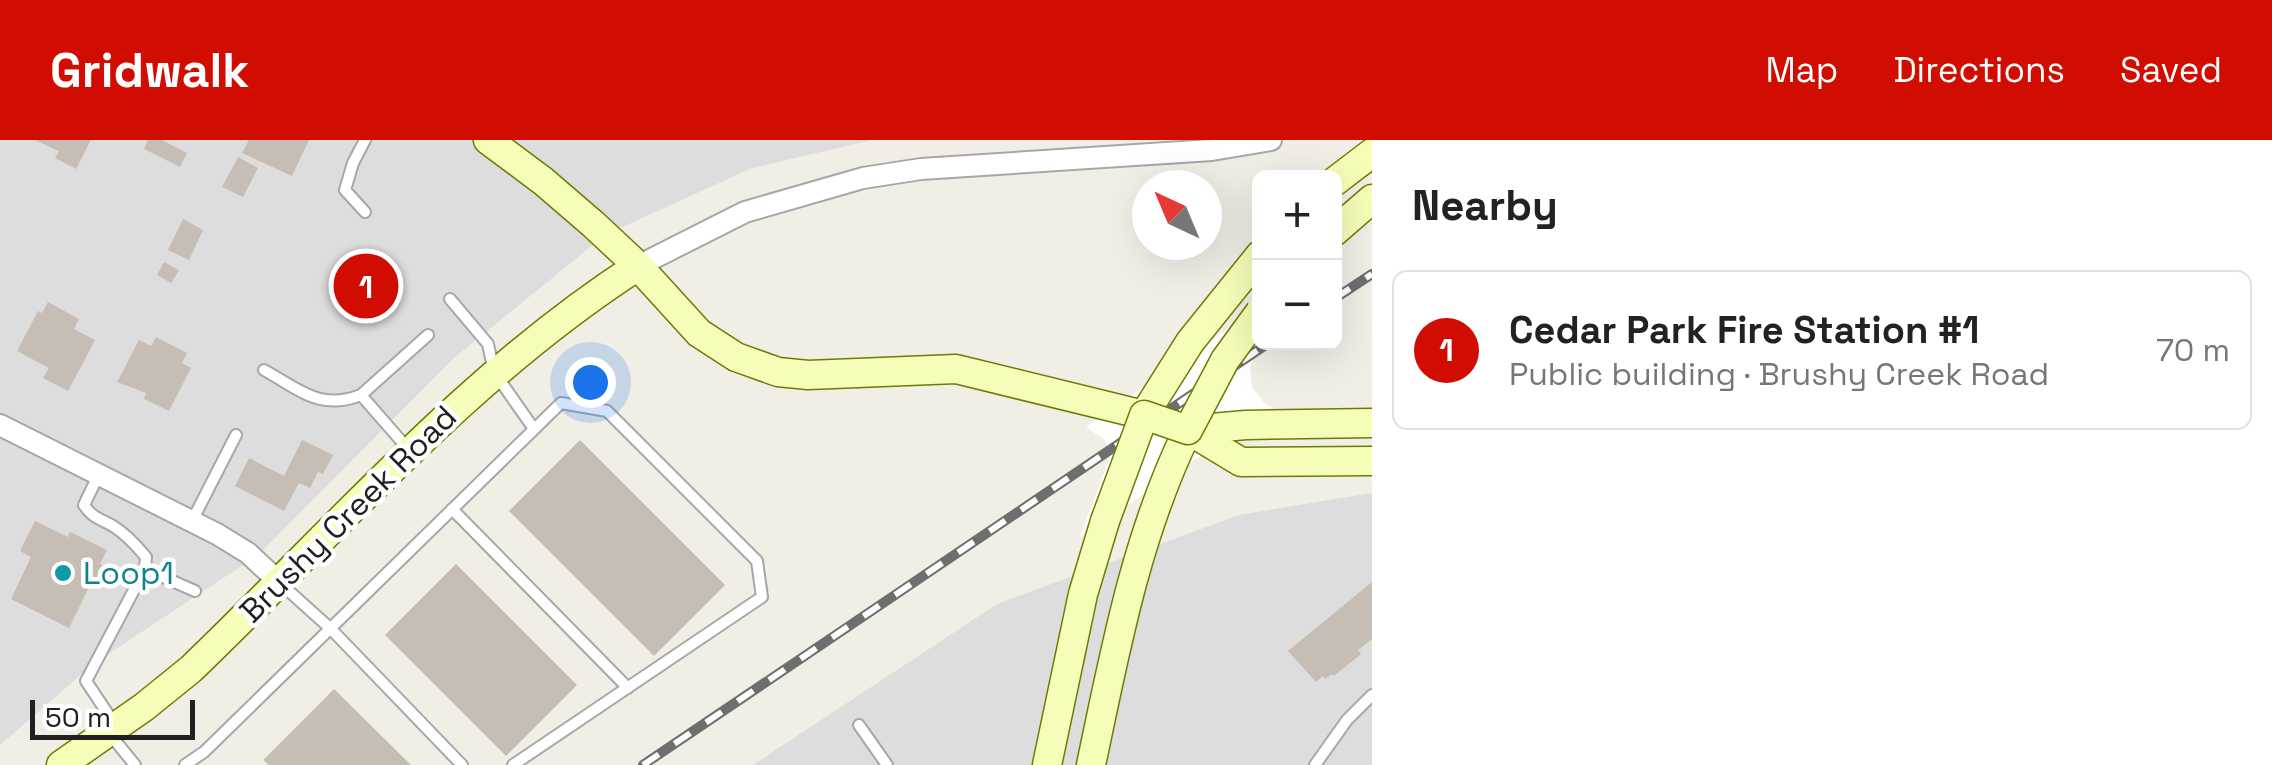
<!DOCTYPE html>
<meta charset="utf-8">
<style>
body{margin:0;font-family:"Space Grotesk",sans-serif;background:#f6f6f6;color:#222}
.controls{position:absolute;right:30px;top:30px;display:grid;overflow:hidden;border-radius:15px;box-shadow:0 10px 40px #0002}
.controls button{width:90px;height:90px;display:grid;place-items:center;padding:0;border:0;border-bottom:2px solid #e0e0e0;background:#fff;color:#222;font:50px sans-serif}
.compass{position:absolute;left:1132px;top:30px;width:90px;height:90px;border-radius:50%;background:#fff;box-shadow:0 10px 40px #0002;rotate:316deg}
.scale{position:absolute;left:30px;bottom:25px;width:165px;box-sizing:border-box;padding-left:10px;border:5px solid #202020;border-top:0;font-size:28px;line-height:35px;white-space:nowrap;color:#202020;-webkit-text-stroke:8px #fff;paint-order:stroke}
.you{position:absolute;left:590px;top:242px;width:35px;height:35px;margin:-25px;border:8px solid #fff;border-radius:50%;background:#1a73e8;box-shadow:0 0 0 15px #1a73e833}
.badge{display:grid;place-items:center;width:65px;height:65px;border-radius:50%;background:#d00d00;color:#fff;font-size:32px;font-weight:700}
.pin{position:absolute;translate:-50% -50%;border:5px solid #fff;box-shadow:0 2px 10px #0006}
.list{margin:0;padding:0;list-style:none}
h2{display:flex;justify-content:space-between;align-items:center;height:130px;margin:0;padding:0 40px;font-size:42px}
h2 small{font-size:32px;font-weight:400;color:#767676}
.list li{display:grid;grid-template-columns:65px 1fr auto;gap:30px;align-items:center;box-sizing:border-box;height:160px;margin:0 20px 20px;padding:0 20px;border:2px solid #e0e0e0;border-radius:15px}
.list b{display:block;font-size:38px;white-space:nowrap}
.list p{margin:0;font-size:32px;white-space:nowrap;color:#767676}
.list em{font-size:32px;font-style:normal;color:#767676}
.map{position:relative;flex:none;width:1372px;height:625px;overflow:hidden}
header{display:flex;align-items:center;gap:60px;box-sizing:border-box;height:140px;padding:0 50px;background:#d00d00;color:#fff}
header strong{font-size:48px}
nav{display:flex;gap:55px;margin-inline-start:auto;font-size:35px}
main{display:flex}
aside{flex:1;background:#fff}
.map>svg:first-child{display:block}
.residential{fill:#dedddd}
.pier{fill:#fff}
.building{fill:#c6beb5}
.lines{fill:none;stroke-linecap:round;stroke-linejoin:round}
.lane-casing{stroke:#a7a7a7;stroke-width:14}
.street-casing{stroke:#a7a7a7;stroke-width:24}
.secondary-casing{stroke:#697e00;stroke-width:31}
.lane{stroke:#fff;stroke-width:10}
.street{stroke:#fff;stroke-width:20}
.secondary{stroke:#f5fdb8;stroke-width:28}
.rail-casing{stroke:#6e6e6e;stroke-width:10}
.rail{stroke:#fff;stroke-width:6;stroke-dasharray:19;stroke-linecap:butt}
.secondary-bridge-casing{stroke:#697e00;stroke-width:31;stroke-linecap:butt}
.secondary-bridge{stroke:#f5fdb8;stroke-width:28}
.culture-dot{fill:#0f9aa8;stroke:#fff;stroke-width:4}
.labels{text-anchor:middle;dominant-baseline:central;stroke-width:9;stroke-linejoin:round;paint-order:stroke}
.street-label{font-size:32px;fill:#202020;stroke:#fff}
.culture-label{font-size:32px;fill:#0d838f;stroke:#fff;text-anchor:start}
</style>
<header>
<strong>Gridwalk</strong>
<nav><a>Map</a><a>Directions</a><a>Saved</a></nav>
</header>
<main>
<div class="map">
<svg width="1372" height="625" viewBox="0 0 1372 625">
<rect width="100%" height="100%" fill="#f1eee6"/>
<!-- residential -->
<path class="residential" d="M0 0H872L752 28 605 95 454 218 258 415 92 525 0 605Z
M1372 353V625H753L997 464 1239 375Z"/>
<!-- pier -->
<path class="pier" d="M1259 167 1261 203 1250 227 1252 247 1264 263 1272 268 1079 398 1110 318 1105 300 1086 287Z"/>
<!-- building -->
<path class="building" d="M35 0H91L76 29 55 18 59 11Z
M148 0H162L187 13 180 27 144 9Z
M249 0H309L292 36 242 13Z
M238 17 258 28 243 57 222 47Z
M183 79 203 90 189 120 168 110Z
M164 122 179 130 171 143 157 135Z
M48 162 79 179 74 189 95 200 68 251 43 238 49 228 17 211 38 171 42 173Z
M156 197 187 213 182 223 191 228 169 271 144 259 146 253 117 242 139 200 151 206Z
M302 300 333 315 323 334 318 332 310 348 299 343 284 371 235 346 249 318 284 336Z
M580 300 725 445 654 516 509 371Z
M35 381 68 397 70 392 107 410 100 424 106 427 99 442 93 439 69 488 11 459 31 417 20 411Z
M456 424 577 545 506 616 385 495Z
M1372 442V499L1358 510 1361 514 1334 536 1332 534 1325 539 1323 536 1316 542 1288 511Z
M334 549 411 625H269L263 620Z"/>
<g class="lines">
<defs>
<path id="lane" d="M365 72 345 50 353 23 365 0
M450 159 488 204 494 232 534 289
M264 230C300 250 320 271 361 255L409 310
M361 255 428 195
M99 334 84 365C92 378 101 379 113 386 126 394 136 405 146 417L145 429 86 541 108 574V592L135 625
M452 369 628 548
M192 381 236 295
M145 429 195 451
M281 444 331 489 462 625
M859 585 887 625
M185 625 204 612 561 263 607 271 757 421 762 457 513 625
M1315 625 1347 580 1372 555"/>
<path id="street" d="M638 126 745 72 863 38 921 29 1212 10 1271 0
M0 285 217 394 248 413 280 443"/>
<path id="secondary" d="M488 0 543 41 593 84 638 126 699 193 736 217 778 232 808 235 956 229 1144 275 1190 202 1260 115
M1334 42 1372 13
M1334 92 1372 59
M1188 290 1241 322 1372 321
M1188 290 1246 285 1372 283
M61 625 144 567 191 529C336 390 467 236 638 126
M1047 625 1083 454 1105 381
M1091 625C1115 511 1136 396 1188 290"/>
</defs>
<!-- lane casing -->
<use href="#lane" class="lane-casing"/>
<!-- street casing -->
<use href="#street" class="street-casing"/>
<!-- secondary casing -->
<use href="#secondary" class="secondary-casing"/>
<!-- lane -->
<use href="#lane" class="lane"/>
<!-- street -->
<use href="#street" class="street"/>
<!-- secondary -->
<use href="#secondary" class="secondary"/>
<defs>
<path id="rail" d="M1334 159 1372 134
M643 625 1270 202"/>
</defs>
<!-- rail casing -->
<use href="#rail" class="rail-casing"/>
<!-- rail -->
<use href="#rail" class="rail"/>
<defs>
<path id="secondary-bridge" d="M1105 381 1144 275 1188 290 1225 220 1260 172"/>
</defs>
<!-- secondary-bridge casing -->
<use href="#secondary-bridge" class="secondary-bridge-casing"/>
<!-- secondary-bridge -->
<use href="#secondary-bridge" class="secondary-bridge"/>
</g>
<!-- markers -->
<circle class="culture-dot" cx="63" cy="433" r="10"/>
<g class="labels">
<!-- street labels -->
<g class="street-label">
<text transform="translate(348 374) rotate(-45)">Brushy Creek Road</text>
</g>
<!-- culture labels -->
<g class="culture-label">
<text x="83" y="433">Loop1</text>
</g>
</g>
</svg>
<div class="controls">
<button>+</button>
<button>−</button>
</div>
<svg class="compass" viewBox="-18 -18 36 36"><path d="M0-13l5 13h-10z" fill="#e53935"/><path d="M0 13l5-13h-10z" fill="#767676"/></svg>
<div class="scale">50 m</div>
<div class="you"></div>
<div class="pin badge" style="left:366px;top:146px">1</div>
</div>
<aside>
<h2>Nearby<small></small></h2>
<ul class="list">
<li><span class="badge">1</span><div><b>Cedar Park Fire Station #1</b><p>Public building · Brushy Creek Road</p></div><em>70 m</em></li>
</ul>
</aside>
</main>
